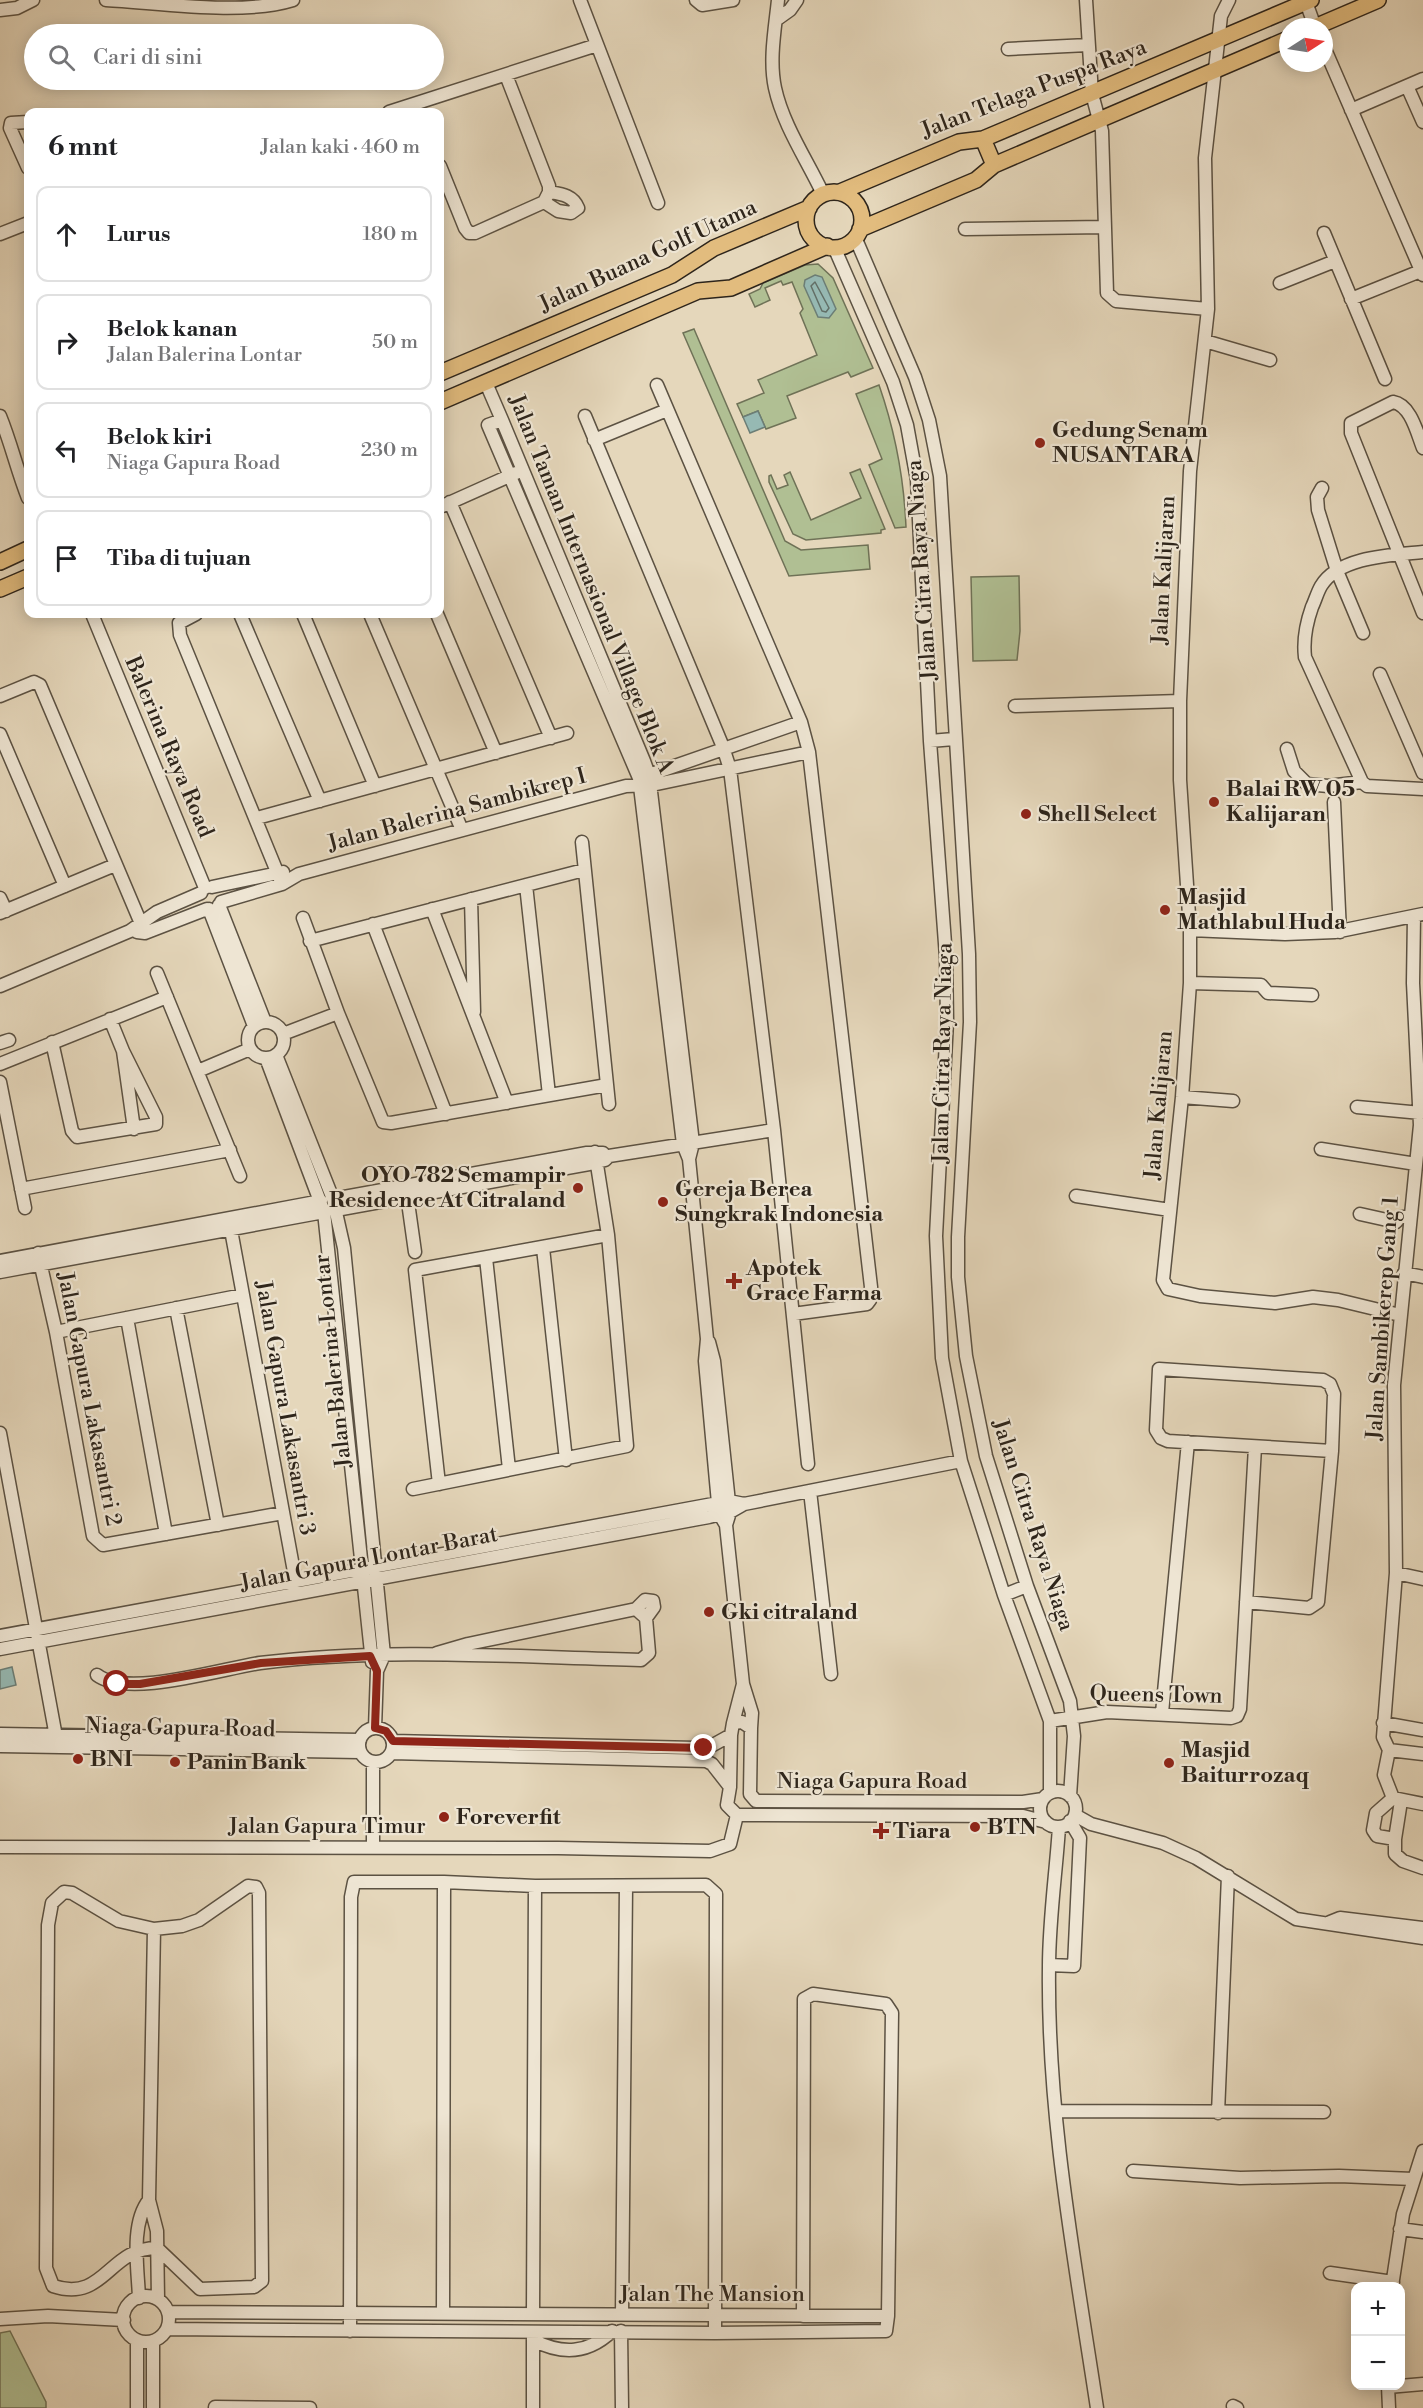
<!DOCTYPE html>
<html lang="id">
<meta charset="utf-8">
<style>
body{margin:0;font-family:"Libre Bodoni",serif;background:#f6f6f6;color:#202124}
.controls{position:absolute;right:18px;bottom:18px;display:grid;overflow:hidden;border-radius:12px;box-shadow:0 3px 15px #0003}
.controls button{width:54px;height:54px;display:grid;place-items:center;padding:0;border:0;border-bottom:2px solid #e0e0e0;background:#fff;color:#202124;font:30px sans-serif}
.compass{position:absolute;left:1279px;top:18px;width:54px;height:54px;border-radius:50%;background:#fff;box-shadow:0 3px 15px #0003;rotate:78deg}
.stop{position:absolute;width:18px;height:18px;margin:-14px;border:4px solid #8f2418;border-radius:50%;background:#fff}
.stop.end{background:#8f2418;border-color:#fff;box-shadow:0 2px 6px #0008}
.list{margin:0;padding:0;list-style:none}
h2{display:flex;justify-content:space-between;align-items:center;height:78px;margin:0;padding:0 24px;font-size:26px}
h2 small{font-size:20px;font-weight:400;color:#757577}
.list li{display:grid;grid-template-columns:39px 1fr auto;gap:18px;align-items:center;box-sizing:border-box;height:96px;margin:0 12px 12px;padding:0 12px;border:2px solid #e0e0e0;border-radius:12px}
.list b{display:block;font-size:22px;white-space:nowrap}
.list p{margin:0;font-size:20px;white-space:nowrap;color:#757577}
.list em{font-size:20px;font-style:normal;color:#757577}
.icon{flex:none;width:33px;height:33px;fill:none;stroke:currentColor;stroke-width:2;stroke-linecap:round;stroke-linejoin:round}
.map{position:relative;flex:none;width:1423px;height:2408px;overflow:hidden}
.search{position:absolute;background:#fff;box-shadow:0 3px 15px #0003;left:24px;top:24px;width:420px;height:66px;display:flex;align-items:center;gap:15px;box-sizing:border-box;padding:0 21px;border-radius:33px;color:#757577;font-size:22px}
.panel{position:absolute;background:#fff;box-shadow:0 3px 15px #0003;left:24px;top:108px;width:420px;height:510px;border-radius:12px}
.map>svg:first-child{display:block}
.green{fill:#b0bf93;stroke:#6f7257;stroke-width:1.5}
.water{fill:#96b9b3;stroke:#6c7e76;stroke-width:1.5}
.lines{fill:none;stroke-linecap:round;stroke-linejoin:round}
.shore{stroke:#626f67;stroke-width:1.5}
.minor-casing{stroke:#5c5243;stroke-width:15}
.major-casing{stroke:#2e251b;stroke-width:18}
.minor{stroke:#eee5d3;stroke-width:12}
.major{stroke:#e2bc7e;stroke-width:15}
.route{stroke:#8f2418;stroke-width:8}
.poi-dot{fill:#8f2418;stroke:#eee5d3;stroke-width:2}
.labels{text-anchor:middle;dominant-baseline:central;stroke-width:4.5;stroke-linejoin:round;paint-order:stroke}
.street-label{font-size:22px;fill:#2e251b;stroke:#eee5d3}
.poi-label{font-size:22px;font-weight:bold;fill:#2e251b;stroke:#eee5d3;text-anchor:start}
</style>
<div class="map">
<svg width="1423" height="2408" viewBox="0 0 1423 2408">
<rect width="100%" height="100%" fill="#e5d7bb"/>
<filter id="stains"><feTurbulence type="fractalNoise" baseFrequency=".00333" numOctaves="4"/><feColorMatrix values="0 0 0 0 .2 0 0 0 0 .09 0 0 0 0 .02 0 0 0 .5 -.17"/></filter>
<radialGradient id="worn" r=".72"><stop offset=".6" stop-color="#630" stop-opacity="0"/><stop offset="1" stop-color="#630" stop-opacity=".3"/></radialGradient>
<!-- green -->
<path class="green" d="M818 264 833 278 873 368 851 377 848 372 787 396 796 418 766 429 758 411 743 417 737 404 764 393 758 380 817 355 800 313 803 309 792 282 783 285 781 281 765 288 770 300 755 307 749 294 760 289 763 283 805 265Z
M694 329 785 541 801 550 868 545 870 569 789 576 683 333Z
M879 385C895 431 904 479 906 527L895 528 869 465 882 459 856 394Z
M860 469 885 529 881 530V533L806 540 793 534 769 482V476L771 475 777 489 788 485 784 475 790 472 811 520 861 498 850 473Z
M1019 576 1020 631 1017 660 973 661 971 577Z
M10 2331 46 2402V2408H0V2333Z"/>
<!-- water -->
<path class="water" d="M815 275 822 277 836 309 829 318 818 317 804 286 805 280Z
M758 411 765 427 750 433 743 417Z
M12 1667 16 1685 0 1689V1670Z"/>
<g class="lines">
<!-- shore -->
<path class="shore" d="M815 282 829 308 826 312 822 311 811 286Z"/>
<defs>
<path id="minor" d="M106 0C161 3 241 16 293 0
M580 0 658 203
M696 0 702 5 733 0
M778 0C775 29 769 60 775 88 783 125 807 160 823 194
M1086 0 1092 94 1102 131 1107 293 1116 301 1208 309
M1229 0 1221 16 1205 158 1208 309 1190 471 1180 701V780L1190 930V983L1182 1097 1163 1280 1168 1289 1200 1296 1275 1303 1313 1297 1338 1300 1400 1315
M1306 2 1315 27
M0 10 17 8 33 0
M776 20 790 10 797 0
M1324 47 1423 275
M1008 49 1088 45
M1407 86 1423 122
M1351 110 1423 79
M389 112 597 45
M28 122 11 123 10 128 28 168
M440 166 465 228 469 233H475L544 202 549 192V186L506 75
M544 202 558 211 571 213 578 208C573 195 561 194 549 192
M965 229 1104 227
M1324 233 1385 379
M0 234 28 223
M855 237 915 377 929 420 940 476 969 954 970 1022 958 1237V1277L966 1356 986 1456 1027 1586 1070 1701 1074 1736 1070 1796
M834 247 893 382 907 425 917 480 930 741 946 957 947 1021 936 1236 942 1358 961 1461 1004 1595 1050 1721V1793
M1280 283 1335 261
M1351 299 1423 270
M1205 341 1270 360
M486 383 502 420 644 761 649 775 693 1143 689 1159 683 1144 639 778 488 425 502 420
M657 385 801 722 809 752 871 1287 870 1300 867 1304 793 1314
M0 416C11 443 17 470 28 498
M585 416 723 747 730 769 774 1130 808 1464
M594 440 667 410
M1423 448C1417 433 1411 405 1393 402L1351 423V433L1423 613
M1322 488 1317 497 1318 510 1337 571 1363 633
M450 502 551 738
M440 507 516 473
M1423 552C1393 555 1339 556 1321 586 1317 593 1315 601 1312 607 1306 624 1303 640 1305 657L1362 782 1367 786 1423 789
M92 614 205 888
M196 614 179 623 180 635 282 884
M240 614 320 801
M303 614 375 786
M370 614 462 830
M437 614 496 753
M1380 674 1423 773
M0 696 34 682 40 685 145 933
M1015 706 1180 701
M0 734 65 886
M930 741 954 739
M1287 749 1294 771 1307 784 1328 786 1362 782
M643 777 801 722
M1334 802 1340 932
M257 818 567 733
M582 842 609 1104
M526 885 549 1095
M212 887 283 872
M0 898 6 911
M471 899 474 1012
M221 902 282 884 299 874 626 786 652 785 809 752
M219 905 265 1022
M209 909 254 1026
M432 909 507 1103
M0 913 115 865
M1414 916 1413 983 1420 1125 1394 1385 1396 1573 1383 1737 1389 1750 1423 1754
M303 918 338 1013 383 1122 391 1123 607 1085
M373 924 446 1114
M1190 930 1285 934 1335 932 1423 914
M137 932 145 933 207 909
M310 941 584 870
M157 973 240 1176
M1190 983 1261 985 1268 993 1312 995
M0 986 130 931 157 912 201 893
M110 1019 123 1051 134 1129
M248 1040a18 18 0 1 1 36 0a18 18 0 1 1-36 0Z
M283 1034 338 1013
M52 1042 72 1131 77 1137 156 1124V1117L123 1051
M0 1043 9 1040
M276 1055 333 1199 344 1248 384 1655 377 1671 375 1728
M266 1058 324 1212 372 1662
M0 1064 167 997
M198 1071 250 1049
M0 1082 25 1208
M1182 1097 1233 1101
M1357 1107 1421 1113
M1321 1149 1416 1164
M689 1159 707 1339 705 1361 718 1503 720 1515 726 1525
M406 1188 415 1252
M21 1189 230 1150
M1076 1196 1170 1210
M333 1199 587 1153H603
M336 1210 589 1164 605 1160 609 1156 774 1130
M1360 1214 1396 1222 1400 1217H1410
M231 1230 297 1588
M543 1248 566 1460
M38 1253 56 1332 93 1536 103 1545 283 1513
M486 1258 509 1469
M0 1261 321 1201
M0 1272 324 1212
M1404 1273 1423 1277
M176 1308 218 1525
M127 1318 166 1534
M56 1332 243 1295
M709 1342 714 1361 730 1512 726 1525 743 1684
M0 1433 57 1742
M439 1484 415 1270 608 1235
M413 1489 627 1446 608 1235 595 1152
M810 1491 831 1674
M1396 1573 1423 1579
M1004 1595 1027 1586
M1246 1602 1309 1608 1318 1602 1332 1451 1334 1394 1330 1384 1323 1380 1159 1369 1156 1430 1161 1438 1168 1441 1332 1451
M636 1609 645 1600 653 1601 654 1607 646 1618
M0 1636 729 1501 744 1504
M0 1649 709 1517 730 1512 744 1504 961 1461
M97 1675C127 1698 221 1669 260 1663 386 1647 515 1657 641 1660L649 1653 646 1618 636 1609 468 1644 437 1653
M1162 1713 1188 1442
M1050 1721 1107 1712 1231 1718 1237 1716 1240 1709 1255 1447
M733 1723 743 1684 752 1713 751 1728
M1383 1723 1423 1730
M359 1745a17 17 0 1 1 34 0a17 17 0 1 1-34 0Z
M0 1734 360 1740
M393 1741 696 1748 713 1745 731 1735 733 1723 742 1722 751 1728 750 1794 756 1801 1023 1802 1043 1799
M0 1746 360 1752
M1389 1750 1384 1775 1393 1798 1423 1804
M392 1753 706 1761 712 1764 730 1787 727 1805 737 1815 1023 1816 1046 1822
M373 1762V1847
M730 1787 731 1735
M1040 1809a18 18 0 1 1 36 0a18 18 0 1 1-36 0Z
M1393 1798 1376 1813 1373 1830 1377 1836 1395 1839
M1401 1801 1395 1839V1854L1403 1861 1423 1868
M1075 1815 1091 1824 1163 1843 1196 1858 1296 1919 1423 1938
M1059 1827C1056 1873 1049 1920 1049 1967 1047 2115 1075 2262 1097 2408
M0 1847 558 1848 710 1851 730 1844 737 1815
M248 1886 256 1887 259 1893 262 2281 254 2287 200 2289 157 2248C108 2248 105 2303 53 2286L46 2268 48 1925 52 1903 64 1892 72 1893 119 1921 154 1929 182 1926 199 1920Z
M1330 1922 1340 1918 1423 1928
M1049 1965 1074 1966 1080 1838 1070 1821
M1057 2111 1324 2112
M1218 2113 1228 1876
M1133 2171 1240 2178 1339 2176 1413 2179
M149 2200 154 1929
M1400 2229 1423 2232
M1330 2273 1393 2282
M1392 2286 1403 2214 1423 2151
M123 2319a23 23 0 1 1 46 0a23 23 0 1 1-46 0Z
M139 2298C138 2269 130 2224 149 2200L157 2231 158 2299
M168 2312 888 2316
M443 2314 444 1882
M533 2314 535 1886
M622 2315 626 1886
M0 2319 48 2316 124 2320
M167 2329 715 2333 886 2331 888 2316 892 2013 886 2004 813 1994 804 1999 803 2316
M350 2331 351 1897 354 1882H444L535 1886 706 1885 716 1894 715 2333
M621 2331 622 2408
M533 2340C562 2355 588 2354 612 2331
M1388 2386 1389 2408
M1388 2387 1423 2384
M1233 2406 1237 2408
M215 2407 310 2408
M137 2408V2340
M153 2408V2341
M533 2408V2333"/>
<path id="major" d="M1315 27 1378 0
M983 139 994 165
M840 192 959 142 983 139 1311 0
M806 220a28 28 0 1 1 56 0a28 28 0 1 1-56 0Z
M860 229 976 180 994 165 1288 39
M440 373 672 275 714 248 809 208
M440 402 698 291 731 288 827 246
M0 562 28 549
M0 589 28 577"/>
</defs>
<!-- minor casing -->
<use href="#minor" class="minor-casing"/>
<!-- major casing -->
<use href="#major" class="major-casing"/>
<!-- minor -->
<use href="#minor" class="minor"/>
<!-- major -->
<use href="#major" class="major"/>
</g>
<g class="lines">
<!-- route -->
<path class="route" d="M117 1684H140L261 1663 370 1656 377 1671 375 1728 386 1731 393 1741 704 1748"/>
</g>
<!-- markers -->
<g class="poi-dot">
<circle cx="1040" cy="443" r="6"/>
<circle cx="1214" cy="802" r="6"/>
<circle cx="1026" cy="814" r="6"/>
<circle cx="1165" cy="910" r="6"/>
<circle cx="578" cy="1188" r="6"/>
<circle cx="663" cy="1202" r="6"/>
<path d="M731 1272h6v6h6v6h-6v6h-6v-6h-6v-6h6z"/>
<circle cx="709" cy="1612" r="6"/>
<circle cx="78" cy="1759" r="6"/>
<circle cx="175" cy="1762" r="6"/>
<circle cx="1169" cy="1763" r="6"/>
<circle cx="444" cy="1817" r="6"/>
<circle cx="975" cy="1827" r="6"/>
<path d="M878 1822h6v6h6v6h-6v6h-6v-6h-6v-6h6z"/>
</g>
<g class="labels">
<!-- street labels -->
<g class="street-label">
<text transform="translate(1034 89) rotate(-21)">Jalan Telaga Puspa Raya</text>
<text transform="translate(648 256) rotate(-25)">Jalan Buana Golf Utama</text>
<text transform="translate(922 570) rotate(-94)">Jalan Citra Raya Niaga</text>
<text transform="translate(1164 570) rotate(-87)">Jalan Kalijaran</text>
<text transform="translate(591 584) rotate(68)">Jalan Taman Internasional Village Blok A</text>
<text transform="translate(169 747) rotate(67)">Balerina Raya Road</text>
<text transform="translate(457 810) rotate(-15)">Jalan Balerina Sambikrep I</text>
<text transform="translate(943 1053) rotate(-89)">Jalan Citra Raya Niaga</text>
<text transform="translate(1159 1105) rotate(-85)">Jalan Kalijaran</text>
<text transform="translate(1383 1318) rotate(-86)">Jalan Sambikerep Gang 1</text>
<text transform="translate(333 1361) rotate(-96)">Jalan Balerina Lontar</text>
<text transform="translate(89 1399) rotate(79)">Jalan Gapura Lakasantri 2</text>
<text transform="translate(285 1408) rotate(80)">Jalan Gapura Lakasantri 3</text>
<text transform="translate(1033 1525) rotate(72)">Jalan Citra Raya Niaga</text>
<text transform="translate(369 1559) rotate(-11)">Jalan Gapura Lontar Barat</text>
<text transform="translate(1156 1695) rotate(1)">Queens Town</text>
<text transform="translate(180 1728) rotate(1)">Niaga Gapura Road</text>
<text x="872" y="1781">Niaga Gapura Road</text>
<text x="327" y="1826">Jalan Gapura Timur</text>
<text x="712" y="2294">Jalan The Mansion</text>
</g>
<!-- poi labels -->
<g class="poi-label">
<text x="1052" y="430">Gedung Senam<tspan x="1052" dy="25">NUSANTARA</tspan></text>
<text x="1226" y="789">Balai RW 05<tspan x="1226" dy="25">Kalijaran</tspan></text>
<text x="1038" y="814">Shell Select</text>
<text x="1177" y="897">Masjid<tspan x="1177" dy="25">Mathlabul Huda</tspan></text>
<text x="566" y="1175" text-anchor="end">OYO 782 Semampir<tspan x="566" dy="25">Residence At Citraland</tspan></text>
<text x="675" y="1189">Gereja Berea<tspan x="675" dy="25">Sungkrak Indonesia</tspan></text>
<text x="746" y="1268">Apotek<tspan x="746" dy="25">Grace Farma</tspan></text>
<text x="721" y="1612">Gki citraland</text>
<text x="1181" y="1750">Masjid<tspan x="1181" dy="25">Baiturrozaq</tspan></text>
<text x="90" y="1759">BNI</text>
<text x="187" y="1762">Panin Bank</text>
<text x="456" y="1817">Foreverfit</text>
<text x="987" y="1827">BTN</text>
<text x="893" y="1831">Tiara</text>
</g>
</g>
<rect width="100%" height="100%" filter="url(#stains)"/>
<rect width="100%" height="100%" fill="url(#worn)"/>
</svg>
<div class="controls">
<button>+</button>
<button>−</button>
</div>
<svg class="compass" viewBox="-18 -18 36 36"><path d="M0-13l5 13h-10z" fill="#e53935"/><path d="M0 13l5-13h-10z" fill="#757577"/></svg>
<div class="stop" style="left:117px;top:1684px"></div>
<div class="stop end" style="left:704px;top:1748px"></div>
<div class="search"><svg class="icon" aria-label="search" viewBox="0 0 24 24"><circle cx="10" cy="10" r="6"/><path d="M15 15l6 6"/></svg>Cari di sini</div>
<section class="panel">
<h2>6 mnt<small>Jalan kaki · 460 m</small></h2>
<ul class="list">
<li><svg class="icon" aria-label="ahead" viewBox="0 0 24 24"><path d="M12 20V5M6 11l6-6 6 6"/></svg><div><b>Lurus</b></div><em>180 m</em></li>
<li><svg class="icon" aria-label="right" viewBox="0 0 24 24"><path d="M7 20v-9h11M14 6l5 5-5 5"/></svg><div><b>Belok kanan</b><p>Jalan Balerina Lontar</p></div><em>50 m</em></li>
<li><svg class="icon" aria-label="left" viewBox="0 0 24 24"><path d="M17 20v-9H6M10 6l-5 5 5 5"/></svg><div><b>Belok kiri</b><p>Niaga Gapura Road</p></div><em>230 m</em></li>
<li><svg class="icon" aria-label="arrive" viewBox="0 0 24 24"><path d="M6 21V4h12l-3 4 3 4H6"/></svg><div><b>Tiba di tujuan</b></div></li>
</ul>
</section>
</div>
